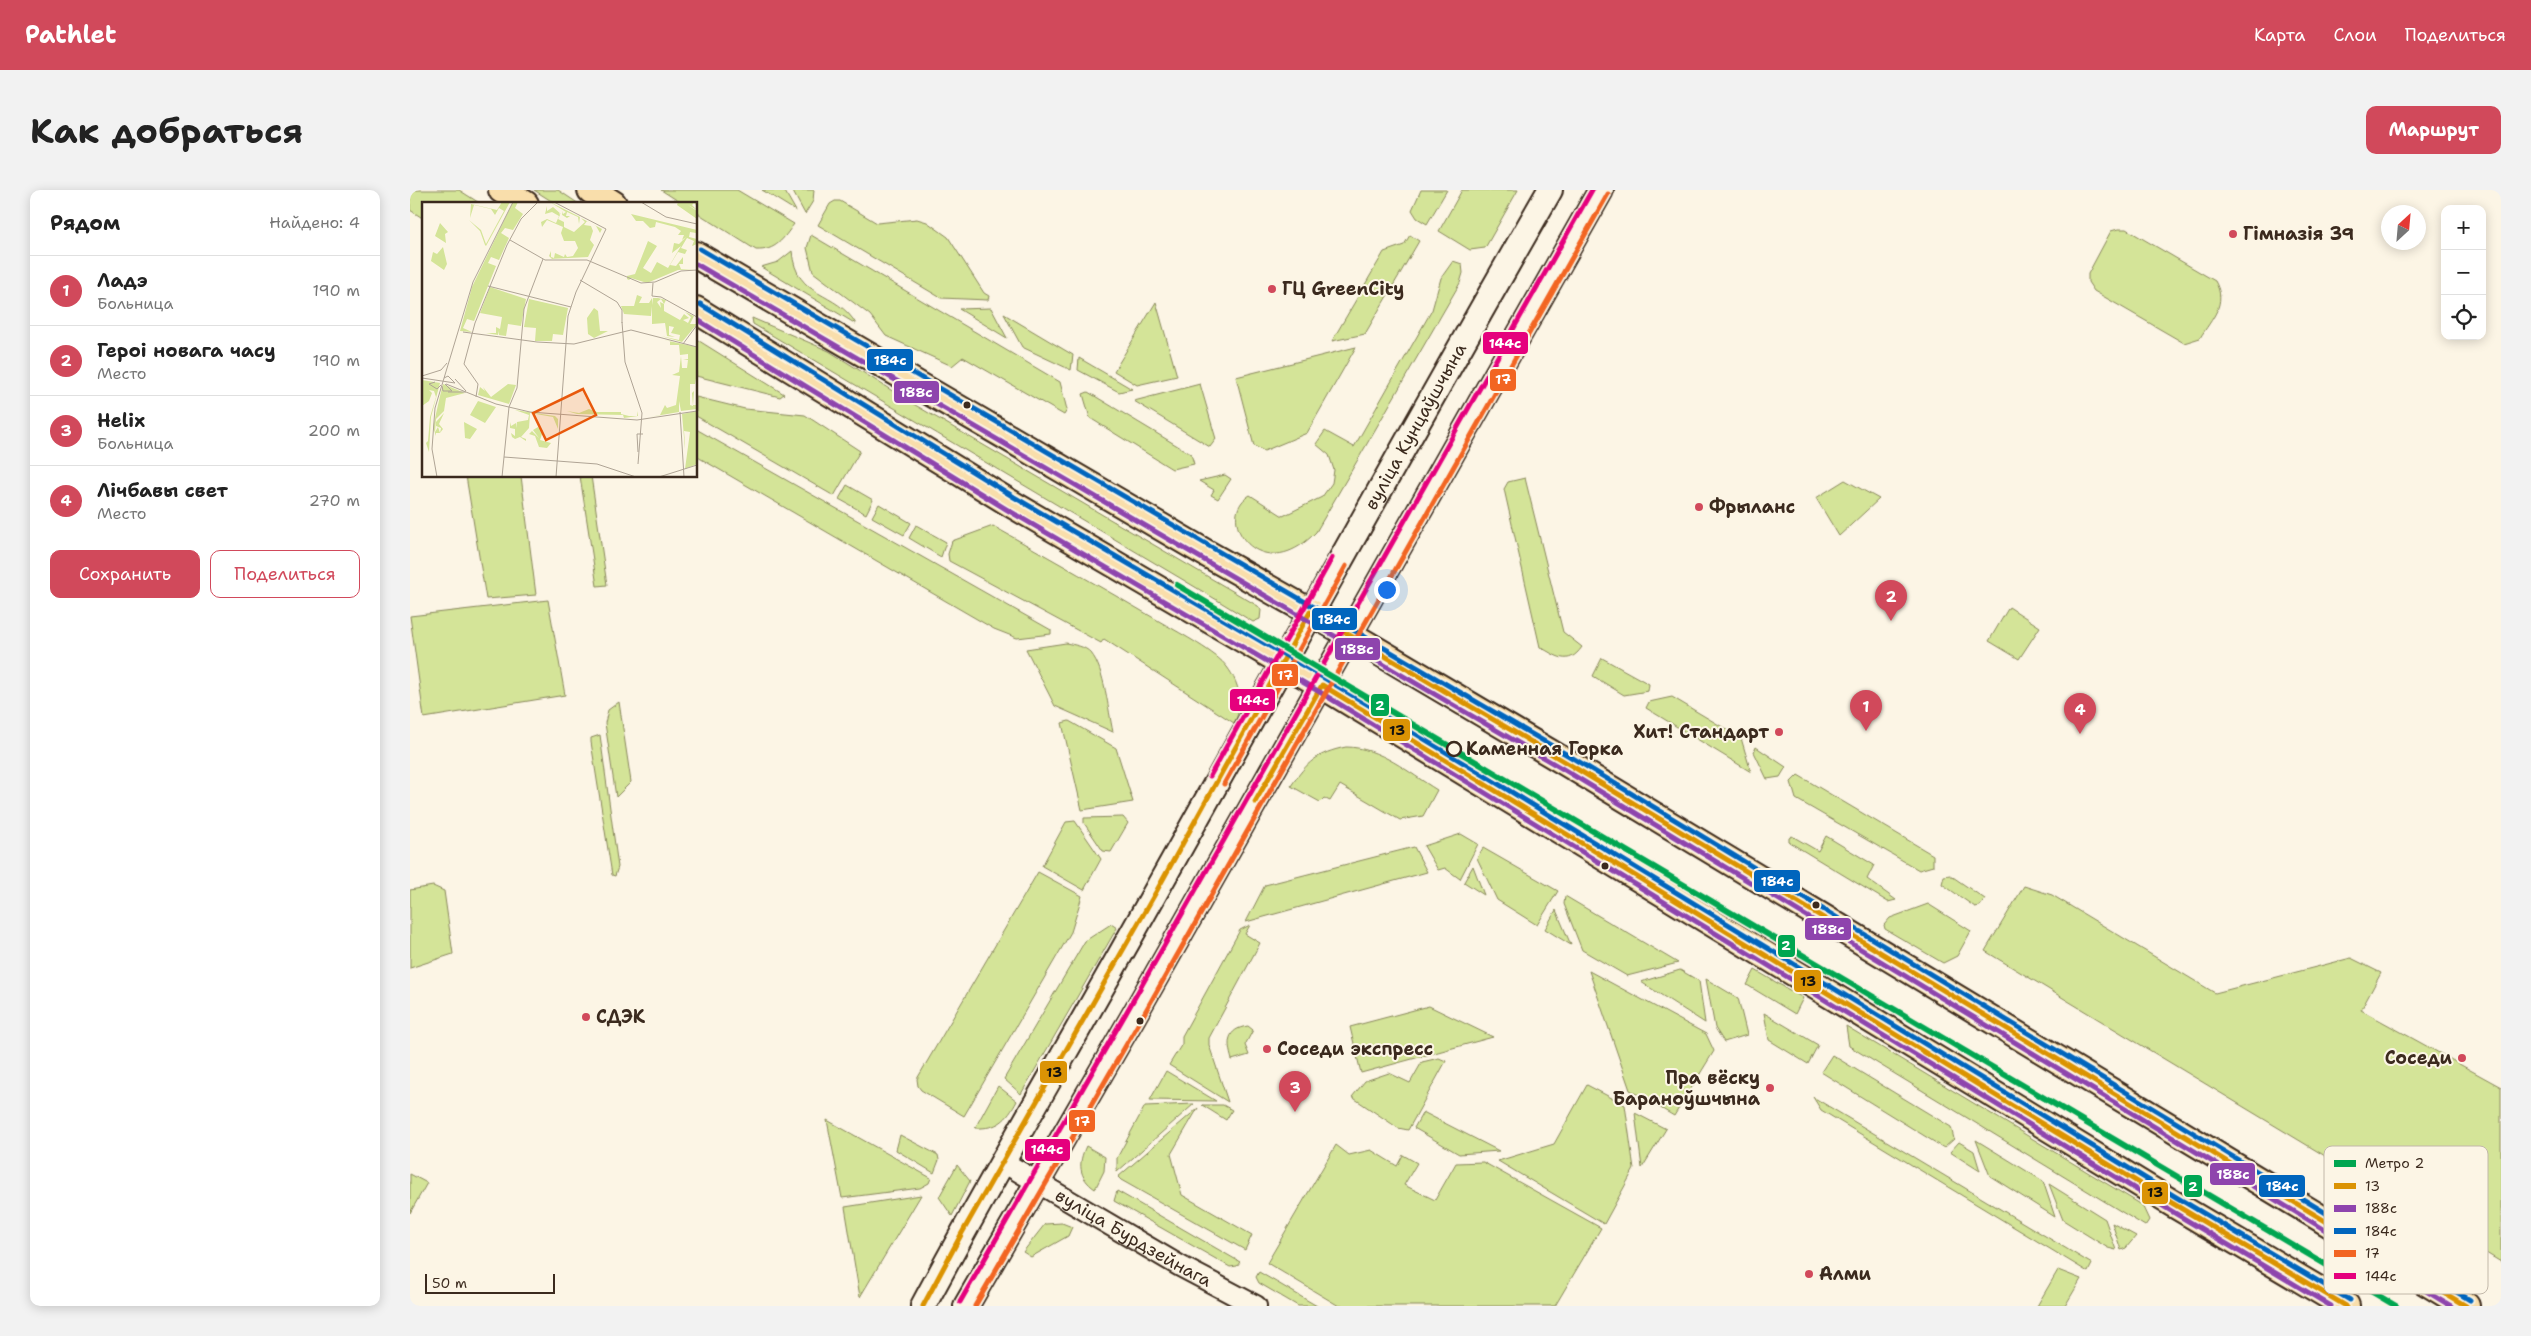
<!DOCTYPE html>
<html lang="ru">
<meta charset="utf-8">
<style>
body{margin:0;font-family:"Shantell Sans",sans-serif;background:#f2f2f2;color:#222}
.controls{position:absolute;right:15px;top:15px;display:grid;overflow:hidden;border-radius:10px;box-shadow:0 2px 12px #0003}
.controls button{width:45px;height:45px;display:grid;place-items:center;padding:0;border:0;border-bottom:1px solid #e0e0e0;background:#fff;color:#222;font:25px sans-serif}
.compass{position:absolute;left:1971px;top:15px;width:45px;height:45px;border-radius:50%;background:#fff;box-shadow:0 2px 12px #0003;rotate:26deg}
.scale{position:absolute;left:15px;bottom:12px;width:130px;box-sizing:border-box;padding-left:5px;border:2px solid #3b2a1e;border-top:0;font-size:14px;line-height:18px;white-space:nowrap;color:#3b2a1e;-webkit-text-stroke:4px #fcf5e5;paint-order:stroke}
.you{position:absolute;left:976px;top:399px;width:18px;height:18px;margin:-12px;border:4px solid #fff;border-radius:50%;background:#1a73e8;box-shadow:0 0 0 8px #1a73e833}
.badge{display:grid;place-items:center;width:32px;height:32px;border-radius:50%;background:#d1495b;color:#fff;font-size:16px;font-weight:700}
.pin{position:absolute;translate:-50% -41px;filter:drop-shadow(0 1px 2px #0008)}
.pin::after{content:'';position:absolute;top:26px;width:18px;height:15px;background:inherit;clip-path:polygon(0 0,100% 0,50% 100%)}
.list{margin:0;padding:0;list-style:none}
h2{display:flex;justify-content:space-between;align-items:center;height:65px;margin:0;padding:0 20px;font-size:21px}
h2 small{font-size:16px;font-weight:400;color:#767676}
.list li{display:grid;grid-template-columns:32px 1fr auto;gap:15px;align-items:center;box-sizing:border-box;height:70px;padding:0 20px;border-top:1px solid #e0e0e0}
.list b{display:block;font-size:19px;white-space:nowrap}
.list p{margin:0;font-size:16px;white-space:nowrap;color:#767676}
.list em{font-size:16px;font-style:normal;color:#767676}
.actions{display:flex;gap:10px;padding:15px 20px}
.actions a{flex:1;padding:11px 0;border:1px solid #d1495b;border-radius:10px;text-align:center;font-size:18px;color:#d1495b}
.actions .main{background:#d1495b;color:#fff}
.icon{flex:none;width:28px;height:28px;fill:none;stroke:currentColor;stroke-width:2;stroke-linecap:round;stroke-linejoin:round}
.map{position:relative;flex:none;width:2091px;height:1116px;overflow:hidden;border-radius:10px}
header{display:flex;align-items:center;gap:30px;box-sizing:border-box;height:70px;padding:0 25px;background:#d1495b;color:#fff}
header strong{font-size:24px}
nav{display:flex;gap:28px;margin-inline-start:auto;font-size:18px}
.intro{display:flex;align-items:center;justify-content:space-between;box-sizing:border-box;height:120px;padding:0 30px}
h1{margin:0;font-size:35px}
.button{padding:12px 22px;border-radius:10px;background:#d1495b;color:#fff;font-size:18px;font-weight:700}
main{display:flex;gap:30px;padding:0 30px}
aside{flex:1;background:#fff;border-radius:10px;box-shadow:0 2px 12px #0003}
.map>svg:first-child{display:block}
.green{fill:#d4e498;stroke:#88875b}
.lines{fill:none;stroke-linecap:round;stroke-linejoin:round}
.tertiary-casing{stroke:#3b2a1e;stroke-width:24}
.secondary-casing{stroke:#3b2a1e;stroke-width:28}
.primary-casing{stroke:#3b2a1e;stroke-width:30}
.tertiary{stroke:#fcf5e5;stroke-width:20}
.secondary{stroke:#fcf5e5;stroke-width:24}
.primary{stroke:#f9deab;stroke-width:26}
.bus-1-casing{stroke:#fcf5e5;stroke-width:9}
.bus-2-casing{stroke:#fcf5e5;stroke-width:9}
.bus-3-casing{stroke:#fcf5e5;stroke-width:9}
.bus-4-casing{stroke:#fcf5e5;stroke-width:9}
.bus-5-casing{stroke:#fcf5e5;stroke-width:9}
.bus-1{stroke:#db9304;stroke-width:5}
.bus-2{stroke:#8e44ad;stroke-width:5}
.bus-3{stroke:#0065bd;stroke-width:5}
.bus-4{stroke:#f26522;stroke-width:5}
.bus-5{stroke:#e5007d;stroke-width:5}
.metro-1-casing{stroke:#fcf5e5;stroke-width:10}
.metro-1{stroke:#00a651;stroke-width:6}
.poi-dot{fill:#d1495b;stroke:#fcf5e5;stroke-width:2}
.bus-dot{fill:#3b2a1e;stroke:#fcf5e5;stroke-width:2}
.stop-dot{fill:#fcf5e5;stroke:#3b2a1e;stroke-width:2.5}
.labels{text-anchor:middle;dominant-baseline:central;stroke-width:4;stroke-linejoin:round;paint-order:stroke}
.poi-label{font-size:18px;font-weight:bold;fill:#3b2a1e;stroke:#fcf5e5;text-anchor:start}
.street-label{font-size:18px;fill:#3b2a1e;stroke:#fcf5e5}
.stop-label{font-size:18px;font-weight:bold;fill:#3b2a1e;stroke:#fcf5e5;text-anchor:start}
.inset-road{fill:none;stroke:#afa495;stroke-width:1}
.view{fill:#e8590c;fill-opacity:0.15;stroke:#e8590c;stroke-width:2.5}
.inset-edge{fill:none;stroke:#3b2a1e;stroke-width:2.5}
.key{fill:#fcf5e5;stroke:#c2b8a9;stroke-width:1}
.key-label{font-size:14px;fill:#3b2a1e}
.line-badge{stroke:#fcf5e5;stroke-width:2}
.badge-label{font-size:14px;text-anchor:middle;font-weight:bold;fill:#fff}
.pale-badge-label{font-size:14px;text-anchor:middle;font-weight:bold;fill:#111}
</style>
<header>
<strong>Pathlet</strong>
<nav><a>Карта</a><a>Слои</a><a>Поделиться</a></nav>
</header>
<div class="intro"><h1>Как добраться</h1><a class="button">Маршрут</a></div>
<main>
<aside>
<h2>Рядом<small>Найдено: 4</small></h2>
<ul class="list">
<li><span class="badge">1</span><div><b>Ладэ</b><p>Больница</p></div><em>190 m</em></li>
<li><span class="badge">2</span><div><b>Героі новага часу</b><p>Место</p></div><em>190 m</em></li>
<li><span class="badge">3</span><div><b>Helix</b><p>Больница</p></div><em>200 m</em></li>
<li><span class="badge">4</span><div><b>Лічбавы свет</b><p>Место</p></div><em>270 m</em></li>
</ul>
<div class="actions"><a class="main">Сохранить</a><a>Поделиться</a></div>
</aside>
<div class="map">
<svg width="2091" height="1116" viewBox="0 0 2091 1116">
<rect width="100%" height="100%" fill="#fcf5e5"/>
<filter id="ink" filterUnits="userSpaceOnUse"><feTurbulence type="fractalNoise" baseFrequency=".02" numOctaves="2"/><feDisplacementMap in="SourceGraphic" scale="10" xChannelSelector="R" yChannelSelector="G"/><feConvolveMatrix kernelMatrix="1 2 1 2 8 2 1 2 1" color-interpolation-filters="sRGB"/></filter>
<g filter="url(#ink)">
<!-- green -->
<path class="green" d="M0 0H49L71 14H14V29L0 20Z
M124 0H148L169 14H146Z
M251 0H327L384 34C373 49 366 61 346 60L286 22V14H273Z
M352 0H374L386 21Z
M382 0H404L403 11 395 24Z
M1011 0H1037L1017 34 1007 28 1002 20Z
M1052 0H1108L1075 58 1060 60 1029 41Z
M425 11H430L467 33 507 29 517 32 538 47 574 103 579 106 578 110 531 108 408 35 420 14Z
M1708 39H1716L1805 91C1818 114 1802 128 1790 148L1774 153 1684 101 1678 92V84L1701 41Z
M401 45 650 192 657 220 654 225 553 167 542 176 476 146 460 125 403 82 397 58Z
M1000 45 1009 51 955 144 922 151 974 62 994 55Z
M382 61C386 110 427 100 446 134L351 77 368 72Z
M1043 71 1052 74 1053 83 1050 93 906 342C851 400 802 328 840 305L873 326 912 307 922 293 924 280 919 265 906 254 915 241 944 257 1022 120 1031 88Z
M746 112 767 186 727 195 704 181Z
M581 118 597 148 549 119Z
M594 124 663 165 661 180 612 157Z
M342 128 419 161 500 212 848 416 851 420 850 429 843 432 807 410 343 134Z
M286 149 374 204 370 207 286 186Z
M946 157 897 243 854 261 844 256 826 187Z
M669 168 722 199 709 202 668 180Z
M790 194 806 249 800 257 724 211Z
M678 202 781 264 784 274 762 279 680 228 673 204Z
M286 207 335 219 395 225 450 261 424 306 286 226Z
M286 239 641 440V444L607 448 584 439 286 266Z
M815 285 821 289 808 309 801 305 804 300 789 291Z
M56 286H111L126 405 76 409Z
M170 286H181L197 395 187 396Z
M1115 288 1153 442 1172 457C1158 477 1147 466 1130 457L1094 299 1098 292Z
M1435 290 1469 309 1429 346 1406 308Z
M437 295 463 310 456 324 429 309Z
M469 314 501 333 494 345 462 327Z
M506 335 536 352 531 367 499 348Z
M583 336C640 368 698 401 754 434 770 443 807 463 817 477 830 494 834 515 824 533L694 449 691 453 539 371 538 364 542 351Z
M138 410 155 505 14 528 0 426Z
M1599 417 1630 437 1609 469 1579 451Z
M656 453C664 455 675 456 681 463 695 480 698 520 703 542L645 516 616 459Z
M1192 468 1239 494 1238 501 1214 505 1183 486Z
M1262 507 1331 548 1341 582 1236 518 1239 512Z
M209 512 221 592 206 607 195 533 198 520Z
M659 531 706 558 723 612 672 620 652 533Z
M190 545 208 677 205 686 202 685 181 552V548Z
M936 557C970 557 999 583 1027 600L1013 626 990 630 930 595 920 611 914 608 910 612 881 596C897 572 907 563 936 557Z
M1346 557 1376 577 1370 587 1357 589 1344 562Z
M1388 585 1523 665V676L1509 680 1386 609 1381 592Z
M713 627 718 633 701 662 693 661 674 633V628Z
M665 631 691 669 674 700 632 676 656 632Z
M1051 644 1068 654 1050 689 1035 678 1028 680 1014 656Z
M1382 646 1408 661 1416 646 1464 675 1457 689 1486 710 1478 712 1379 652V648Z
M1004 657 1017 682 836 732 855 695Z
M1073 658 1148 701 1127 735 1087 710 1067 668Z
M1063 676 1074 705 1054 692Z
M628 682 672 706 661 742 554 926 511 900 508 896 507 889Z
M1540 685 1575 709 1570 716 1565 717 1532 694 1534 686Z
M23 696 34 701 43 764 0 778V700Z
M1614 696 1642 705 1805 803 1941 768 1971 783 1951 820 2091 897V1072L1575 761Z
M1155 706 1268 773 1217 786 1172 760 1154 714Z
M1518 714 1561 741 1547 766 1533 773 1475 739 1474 735 1480 728Z
M1146 720 1161 755 1135 739Z
M701 734 707 738 611 904 594 889 675 751Z
M840 735 835 744 850 753 799 848V855L818 912 759 875 772 854V846L830 740Z
M1270 780 1289 791 1295 833 1231 792Z
M1345 780 1393 808 1385 824 1337 795Z
M1179 781 1296 844 1304 861 1264 926 1220 900Z
M1296 789 1328 808 1337 845 1314 852 1305 838Z
M1019 816 1083 847 951 883 940 837Z
M1354 823 1408 855 1398 874 1359 850Z
M838 836 843 840 835 855 839 865 822 870C817 853 816 839 838 836Z
M1436 836 1732 1015 1739 1030 1735 1036 1439 856Z
M1422 865 1541 937 1544 949 1534 958 1411 882Z
M1029 868 1036 871 998 940 988 938 942 907 955 891 979 883 1000 893 1012 872Z
M756 881 806 911 740 910Z
M1177 895 1215 915 1224 979 1194 1034 1088 971 1144 954Z
M588 896 607 911C597 930 588 939 565 938Z
M1403 907 1682 1074 1678 1082 1411 920Z
M784 914 707 982V968L735 916Z
M792 915H813L822 920 816 930Z
M788 918 761 964 772 1005 842 1045 835 1060 711 990 708 987Z
M1013 922 1089 961 1049 964 1004 938Z
M1225 923 1256 939 1232 978Z
M417 930 521 988 519 993 510 998 432 1008Z
M490 945 528 965 529 970 524 983 486 960Z
M1566 950 1633 991 1645 1027 1580 986Z
M1549 952 1564 961 1570 981 1540 962Z
M926 955 939 965 961 960 987 976 993 965 1007 973 994 995 1025 1010 1046 973 1073 972 1191 1038 1145 1116H929L857 1073Z
M676 956 695 967 694 981 685 999C668 987 668 973 676 956Z
M547 975 560 991 542 1026 529 1007Z
M0 984 17 993 0 1023Z
M1639 994 1695 1029 1706 1060 1698 1058 1653 1030Z
M707 1001 830 1072 827 1076 820 1077 704 1011Z
M511 1005 450 1107 435 1017Z
M652 1033 662 1037 658 1046 621 1067 613 1062 635 1034Z
M1702 1033 1726 1046 1716 1058 1711 1060Z
M1648 1080 1671 1089 1655 1116H1627Z
M849 1082 907 1116H888L849 1093 846 1087Z"/>
<g class="lines">
<defs>
<g id="tertiary">
<path id="s1" d="M593 972 770 1076 846 1116"/>
</g>
<g id="secondary">
<path id="s2" d="M513 1116C588 976 669 840 746 701 877 467 1006 232 1140 0"/>
<path d="M556 1116 723 827 1191 0"/>
</g>
<path id="primary" d="M92 0 115 14
M181 0 203 14
M286 65 794 362 939 444 1157 573 2056 1116
M286 120 600 313 912 495 1762 1013 1936 1116"/>
</defs>
<!-- tertiary casing -->
<use href="#tertiary" class="tertiary-casing"/>
<!-- secondary casing -->
<use href="#secondary" class="secondary-casing"/>
<!-- primary casing -->
<use href="#primary" class="primary-casing"/>
<!-- tertiary -->
<use href="#tertiary" class="tertiary"/>
<!-- secondary -->
<use href="#secondary" class="secondary"/>
<!-- primary -->
<use href="#primary" class="primary"/>
<defs>
<path id="bus-1" d="M845 612 912 495 1762 1013 1936 1116
M513 1116 552 1043 746 702 900 422 1157 573 2056 1116"/>
<path id="bus-2" d="M286 74 1153 579 2041 1116
M286 129 596 319 908 501 1758 1019 1921 1116"/>
<path id="bus-3" d="M290 59 1161 567 2060 1110
M290 114 604 307 916 489 1766 1007 1940 1110"/>
<path id="bus-4" d="M814 594 936 376
M565 1116 730 831 1198 4"/>
<path id="bus-5" d="M800 586 922 368
M550 1112 716 823 1182 0"/>
</defs>
<!-- bus-1 casing -->
<use href="#bus-1" class="bus-1-casing"/>
<!-- bus-2 casing -->
<use href="#bus-2" class="bus-2-casing"/>
<!-- bus-3 casing -->
<use href="#bus-3" class="bus-3-casing"/>
<!-- bus-4 casing -->
<use href="#bus-4" class="bus-4-casing"/>
<!-- bus-5 casing -->
<use href="#bus-5" class="bus-5-casing"/>
<!-- bus-1 -->
<use href="#bus-1" class="bus-1"/>
<!-- bus-2 -->
<use href="#bus-2" class="bus-2"/>
<!-- bus-3 -->
<use href="#bus-3" class="bus-3"/>
<!-- bus-4 -->
<use href="#bus-4" class="bus-4"/>
<!-- bus-5 -->
<use href="#bus-5" class="bus-5"/>
<defs>
<path id="metro-1" d="M767 395 1986 1116"/>
</defs>
<!-- metro-1 casing -->
<use href="#metro-1" class="metro-1-casing"/>
<!-- metro-1 -->
<use href="#metro-1" class="metro-1"/>
</g>
</g>
<!-- markers -->
<g class="poi-dot">
<circle cx="1823" cy="44" r="5"/>
<circle cx="862" cy="99" r="5"/>
<circle cx="1289" cy="317" r="5"/>
<circle cx="1369" cy="542" r="5"/>
<circle cx="176" cy="827" r="5"/>
<circle cx="857" cy="859" r="5"/>
<circle cx="2052" cy="868" r="5"/>
<circle cx="1360" cy="898" r="5"/>
<circle cx="1399" cy="1084" r="5"/>
</g>
<g class="bus-dot">
<circle cx="557" cy="215" r="4.5"/>
<circle cx="1195" cy="676" r="4.5"/>
<circle cx="1406" cy="715" r="4.5"/>
<circle cx="730" cy="831" r="4.5"/>
</g>
<circle class="stop-dot" cx="1044" cy="559" r="7"/>
<g class="labels">
<!-- poi labels -->
<g class="poi-label">
<text x="1833" y="44">Гімназія 39</text>
<text x="872" y="99">ГЦ GreenCity</text>
<text x="1299" y="317">Фрыланс</text>
<text x="1359" y="542" text-anchor="end">Хит! Стандарт</text>
<text x="186" y="827">СДЭК</text>
<text x="867" y="859">Соседи экспресс</text>
<text x="2042" y="868" text-anchor="end">Соседи</text>
<text x="1350" y="888" text-anchor="end">Пра вёску<tspan x="1350" dy="21">Бараноўшчына</tspan></text>
<text x="1409" y="1084">Алми</text>
</g>
<!-- street labels -->
<g class="street-label">
<text stroke="none"><textPath href="#s2" startOffset="1008">вуліца Кунцаўшчына</textPath></text>
<text stroke="none"><textPath href="#s1" startOffset="151">вуліца Бурдзейнага</textPath></text>
</g>
<!-- stop labels -->
<g class="stop-label">
<text x="1056" y="559">Каменная Горка</text>
</g>
</g>
<!-- overview -->
<g transform="translate(12 12)">
<rect width="275" height="275" fill="#fcf5e5"/>
<path d="M80 0H88L64 44 63 43 58 29 47 18 59 28 64 42 82 9 77 6 73 13 69 7 52 3 48 16 49 2 75 8ZM91 0H96L93 6 101 12 91 28 83 26 79 31 87 36 77 58 69 55 66 61 74 64 52 119 45 117 41 126 50 130 38 129 50 85ZM128 0 158 15 157 22 156 15 145 10 144 14H148L145 16 137 11 138 13 136 17 142 20V25L152 30 163 20 159 16 180 27 178 31 174 24 165 19 162 23 169 24 171 29 168 38 172 43 166 55 127 57H130L127 54 129 49V55L132 56 133 51 142 55 143 52 145 55 151 54 156 46 153 39H142L139 31 141 25 125 18 120 25 119 20 125 17 134 21 137 14 130 10 123 12 125 4V9L131 5 140 13 141 9V12L144 10ZM256 0 275 1V4L272 1 270 3 275 8 266 3 275 9V17L255 3ZM209 12 275 28V36L274 31 268 30 267 35 275 37V42L270 44 272 39 265 36 259 46 265 48 263 52 256 50 248 63 254 64 261 55V62H257L259 67H272L256 68 225 81 209 76 207 78 205 77V74L213 72 226 39 235 44 221 66 229 71 235 60 246 66 259 44 250 51 252 41 257 42 264 35 260 38 262 33H256L259 29 253 25 234 20 233 25 228 26 221 19H214ZM18 21 26 30 23 32 24 41 13 34ZM21 45 25 62 22 68 9 59 11 50 15 52ZM68 85 104 97 99 124 86 122 84 134 77 133V129L76 133 64 131H74V125L78 127 80 115 58 111ZM215 93 220 95 217 101H227L230 96V103L231 96H236L244 98 242 102 239 97 235 100 239 106 238 100 242 102V109L258 118 262 112 267 116 261 118 266 121 269 115 263 110 272 114 268 122H275L260 140 239 134 257 138 258 133 249 131 252 125 247 124V133L253 135 245 134 243 121 230 122V104L229 114 202 112 199 104H212ZM107 97 146 106 141 133 131 132 130 139H113L114 126 102 125ZM172 106 176 109 178 129H186L172 136 166 132 165 116ZM242 138 275 145V171L273 182H268V203L271 204 270 191 272 189 271 203H275V207L259 209 257 199V210L228 215 238 213 243 203 245 206 254 203 258 174 250 173 257 170 259 154 260 166H265L266 158 261 157H266V152L258 153 257 143H248V139ZM0 178 18 181 9 215 7 250 4 241 6 239 8 215 14 195 12 189 7 188 10 191 7 199 0 204ZM21 182 43 191 24 196 22 209 14 217 13 230 16 225 18 231 19 226 14 224V220L22 211 17 222 21 227 18 231H14V234L11 225 18 194 26 190 18 194ZM86 182 94 183 87 202 56 193 58 185 63 189 61 185 69 195ZM56 199 74 205 63 221 48 213ZM167 207 175 210H199V212L207 214H215L216 209V214L202 216 201 213 155 212 145 209 157 211ZM93 208 133 214 136 217V227L131 215 108 211 107 226 99 235 104 237V239L98 235 93 237 90 235 89 231 93 234V227L88 226V220L89 224 94 221V226L95 220 106 218 107 213ZM275 209V262L263 267 268 230 262 229 263 241V247L260 212ZM42 220 55 227 48 237 43 236ZM116 225 121 229 118 238 129 241 125 246 117 245 113 234 107 232 110 229 117 236 111 228Z" fill="#d4e498"/>
<path class="inset-road" d="M132 0 184 27 154 90 146 114 134 275M219 0 244 15 275 22M88 38 123 58H165L219 81 233 80 259 69 275 68M158 78 195 100 200 108V121M231 81 230 94 239 95 275 115M66 84 149 105M200 120 203 160 220 211 216 262M41 130 115 140 152 142 209 128 275 145M261 142 275 123M0 174 19 168 25 161M0 176 33 181 26 174 22 176M33 177 44 189M13 180 7 182 15 187 19 183M24 182 74 202 108 210 215 218 275 209M20 184 21 189H30L23 182M26 190H44M54 195 56 182 42 162 53 121 85 43 99 17 116 0M258 210 262 275M216 250 215 232H221M82 255 175 262 214 275M15 275 10 247 13 206 51 80 91 0M80 275 87 205 95 186 102 107 121 57M237 275 275 263"/>
<path class="view" d="M161 187 174 213 124 238 111 211Z"/>
<rect width="275" height="275" class="inset-edge"/>
</g>
<!-- legend -->
<rect x="1914" y="956" width="164" height="148" rx="8" class="key"/>
<rect x="1924" y="970" width="22" height="7" fill="#00a651"/>
<rect x="1924" y="993" width="22" height="6" fill="#db9304"/>
<rect x="1924" y="1015" width="22" height="7" fill="#8e44ad"/>
<rect x="1924" y="1038" width="22" height="6" fill="#0065bd"/>
<rect x="1924" y="1060" width="22" height="7" fill="#f26522"/>
<rect x="1924" y="1083" width="22" height="6" fill="#e5007d"/>
<g class="key-label">
<text x="1955" y="978">Метро 2</text>
<text x="1955" y="1001">13</text>
<text x="1955" y="1023">188с</text>
<text x="1955" y="1046">184с</text>
<text x="1955" y="1068">17</text>
<text x="1955" y="1091">144с</text>
</g>
<g class="line-badge">
<rect x="1072" y="141" width="47" height="24" rx="5" fill="#e5007d"/>
<rect x="456" y="158" width="48" height="24" rx="5" fill="#0065bd"/>
<rect x="1079" y="178" width="28" height="24" rx="5" fill="#f26522"/>
<rect x="483" y="190" width="47" height="24" rx="5" fill="#8e44ad"/>
<rect x="901" y="417" width="47" height="24" rx="5" fill="#0065bd"/>
<rect x="924" y="447" width="47" height="24" rx="5" fill="#8e44ad"/>
<rect x="861" y="473" width="28" height="24" rx="5" fill="#f26522"/>
<rect x="819" y="498" width="47" height="24" rx="5" fill="#e5007d"/>
<rect x="960" y="503" width="20" height="24" rx="5" fill="#00a651"/>
<rect x="972" y="528" width="29" height="24" rx="5" fill="#db9304"/>
<rect x="1343" y="679" width="48" height="24" rx="5" fill="#0065bd"/>
<rect x="1394" y="727" width="48" height="24" rx="5" fill="#8e44ad"/>
<rect x="1367" y="744" width="19" height="24" rx="5" fill="#00a651"/>
<rect x="1383" y="779" width="29" height="24" rx="5" fill="#db9304"/>
<rect x="629" y="870" width="29" height="24" rx="5" fill="#db9304"/>
<rect x="658" y="919" width="28" height="24" rx="5" fill="#f26522"/>
<rect x="614" y="948" width="47" height="24" rx="5" fill="#e5007d"/>
<rect x="1799" y="972" width="47" height="24" rx="5" fill="#8e44ad"/>
<rect x="1773" y="984" width="20" height="24" rx="5" fill="#00a651"/>
<rect x="1848" y="984" width="48" height="24" rx="5" fill="#0065bd"/>
<rect x="1731" y="991" width="28" height="24" rx="5" fill="#db9304"/>
</g>
<g class="badge-label">
<text x="1095" y="158">144с</text>
<text x="480" y="175">184с</text>
<text x="1093" y="194">17</text>
<text x="506" y="207">188с</text>
<text x="924" y="434">184с</text>
<text x="947" y="464">188с</text>
<text x="875" y="490">17</text>
<text x="843" y="515">144с</text>
<text x="970" y="520">2</text>
<text x="1367" y="696">184с</text>
<text x="1418" y="744">188с</text>
<text x="1376" y="760">2</text>
<text x="672" y="936">17</text>
<text x="637" y="964">144с</text>
<text x="1823" y="989">188с</text>
<text x="1783" y="1001">2</text>
<text x="1872" y="1001">184с</text>
</g>
<g class="pale-badge-label">
<text x="987" y="545">13</text>
<text x="1398" y="796">13</text>
<text x="644" y="887">13</text>
<text x="1745" y="1007">13</text>
</g>
</svg>
<div class="controls">
<button>+</button>
<button>−</button>
<button><svg class="icon" aria-label="locate" viewBox="0 0 24 24"><circle cx="12" cy="12" r="6"/><path d="M12 2v4M12 18v4M2 12h4M18 12h4"/></svg></button>
</div>
<svg class="compass" viewBox="-18 -18 36 36"><path d="M0-13l5 13h-10z" fill="#e53935"/><path d="M0 13l5-13h-10z" fill="#767676"/></svg>
<div class="scale">50 m</div>
<div class="you"></div>
<div class="pin badge" style="left:1456px;top:541px">1</div>
<div class="pin badge" style="left:1481px;top:431px">2</div>
<div class="pin badge" style="left:885px;top:922px">3</div>
<div class="pin badge" style="left:1670px;top:544px">4</div>
</div>
</main>
